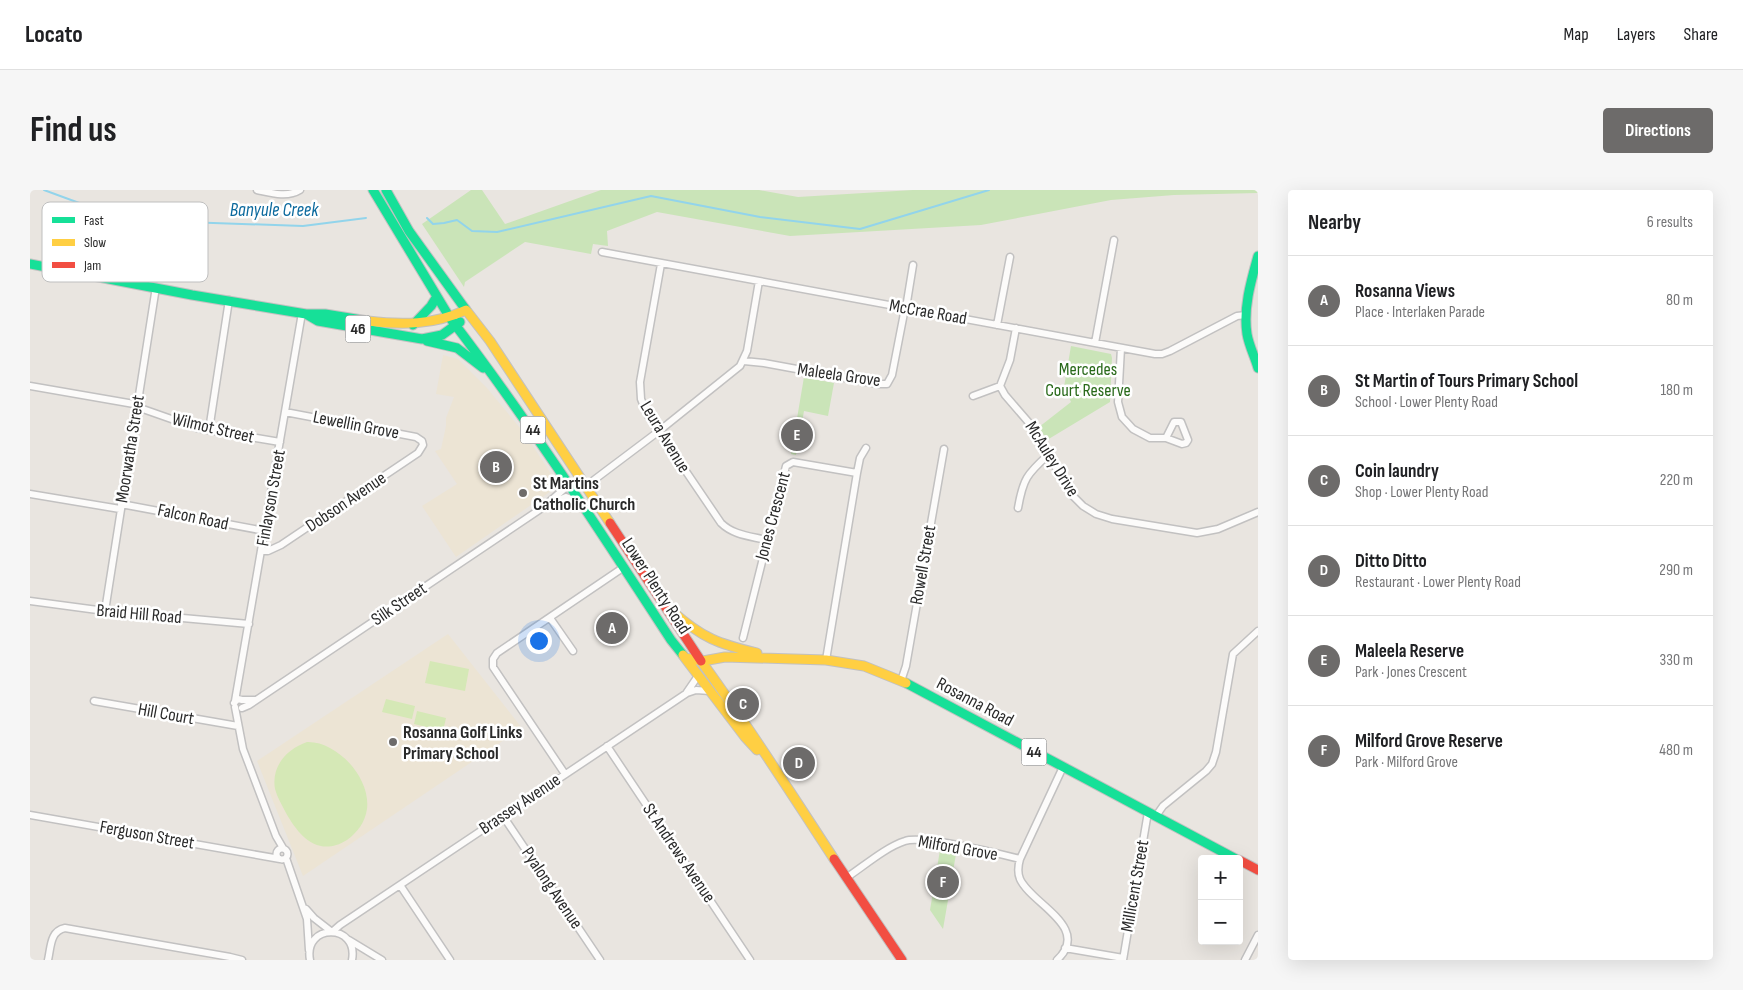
<!DOCTYPE html>
<meta charset="utf-8">
<style>
body{margin:0;font-family:"Sofia Sans Condensed",sans-serif;background:#f6f6f6;color:#202124}
.controls{position:absolute;right:15px;bottom:15px;display:grid;overflow:hidden;border-radius:5px;box-shadow:0 5px 20px #0002}
.controls button{width:45px;height:45px;display:grid;place-items:center;padding:0;border:0;border-bottom:1px solid #e0e0e0;background:#fff;color:#202124;font:25px sans-serif}
.you{position:absolute;left:508px;top:450px;width:18px;height:18px;margin:-12px;border:4px solid #fff;border-radius:50%;background:#1a73e8;box-shadow:0 0 0 8px #1a73e833}
.badge{display:grid;place-items:center;width:32px;height:32px;border-radius:50%;background:#6d6b6a;color:#fff;font-size:16px;font-weight:700}
.pin{position:absolute;translate:-50% -50%;border:2px solid #fff;box-shadow:0 1px 5px #0006}
.list{margin:0;padding:0;list-style:none}
h2{display:flex;justify-content:space-between;align-items:center;height:65px;margin:0;padding:0 20px;font-size:21px}
h2 small{font-size:16px;font-weight:400;color:#757577}
.list li{display:grid;grid-template-columns:32px 1fr auto;gap:15px;align-items:center;box-sizing:border-box;height:90px;padding:0 20px;border-top:1px solid #e0e0e0}
.list b{display:block;font-size:19px;white-space:nowrap}
.list p{margin:0;font-size:16px;white-space:nowrap;color:#757577}
.list em{font-size:16px;font-style:normal;color:#757577}
.map{position:relative;flex:none;width:1228px;height:770px;overflow:hidden;border-radius:5px}
header{display:flex;align-items:center;gap:30px;box-sizing:border-box;height:70px;padding:0 25px;background:#fff;border-bottom:1px solid #e0e0e0}
header strong{font-size:24px}
nav{display:flex;gap:28px;margin-inline-start:auto;font-size:18px}
.intro{display:flex;align-items:center;justify-content:space-between;box-sizing:border-box;height:120px;padding:0 30px}
h1{margin:0;font-size:35px}
.button{padding:12px 22px;border-radius:5px;background:#6d6b6a;color:#fff;font-size:18px;font-weight:700}
main{display:flex;gap:30px;padding:0 30px}
aside{flex:1;background:#fff;border-radius:5px;box-shadow:0 5px 20px #0002}
.map>svg:first-child{display:block}
.education{fill:#ece4d4}
.green{fill:#cae4b8}
.pitch{fill:#d5e8b6}
.lines{fill:none;stroke-linecap:round;stroke-linejoin:round}
.stream{stroke:#92d4eb;stroke-width:2}
.street-casing{stroke:#c2c1c1;stroke-width:9}
.fast-casing{stroke:#c2c1c1;stroke-width:11}
.slow-casing{stroke:#c2c1c1;stroke-width:11}
.jam-casing{stroke:#c2c1c1;stroke-width:11}
.street{stroke:#fcfbfa;stroke-width:6}
.fast{stroke:#16e098;stroke-width:9}
.slow{stroke:#ffcf43;stroke-width:9}
.jam{stroke:#f24e42;stroke-width:9}
.poi-dot{fill:#6d6b6a;stroke:#fff;stroke-width:2}
.labels{text-anchor:middle;dominant-baseline:central;stroke-width:5;stroke-linejoin:round;paint-order:stroke}
.shield{fill:#fff;stroke:#6a6a6a;stroke-width:1}
.shield-label{font-size:16px;font-weight:bold;fill:#2a2a2a}
.street-label{font-size:18px;fill:#2a2a2a;stroke:#fff}
.park-label{font-size:18px;fill:#286919;stroke:#fff}
.poi-label{font-size:18px;font-weight:bold;fill:#2a2a2a;stroke:#fff;text-anchor:start}
.water-label{font-size:19px;font-style:italic;fill:#0b699d;stroke:#fff}
.key{fill:#fff;stroke:#bfbfbf;stroke-width:1}
.key-label{font-size:14px;fill:#2a2a2a}
</style>
<header>
<strong>Locato</strong>
<nav><a>Map</a><a>Layers</a><a>Share</a></nav>
</header>
<div class="intro"><h1>Find us</h1><a class="button">Directions</a></div>
<main>
<div class="map">
<svg width="1228" height="770" viewBox="0 0 1228 770">
<rect width="100%" height="100%" fill="#e9e5e0"/>
<!-- education -->
<path class="education" d="M413 165 428 169 457 198 495 244 527 293V297L426 367 392 316 427 294 405 261 411 259 416 236V228L424 207 406 204Z
M418 444 492 538 273 686 227 571Z"/>
<!-- green -->
<path class="green" d="M441 0H452L475 34 571 0H729L768 7 883 0H1228V3L1144 5 1081 10 951 35 760 46 627 22 577 41 578 56 563 54 561 64 495 52 435 92 434 97 392 34Z
M1041 156 1081 164 1082 168 1080 212 1017 250 1009 237 1041 212 1034 197Z
M774 187 804 193 798 226 774 221 766 265 761 264Z
M910 660 926 664 913 739 900 720Z"/>
<!-- pitch -->
<path class="pitch" d="M400 471 439 479 435 501 395 493Z
M356 509 385 516 382 529 352 522Z
M387 521 416 528 413 541 384 534Z
M277 552C307 551 341 588 337 619 335 632 328 642 317 650 288 668 269 646 256 623 252 615 247 607 245 599 241 576 257 559 277 552Z"/>
<g class="lines">
<!-- stream -->
<path class="stream" d="M14 0 52 14 92 35 131 44 155 32 273 36 336 28
M397 28 403 34 414 33 427 30 442 41 467 42 621 6 730 27 830 39 959 0"/>
<defs>
<path id="street" d="M227 0C241 3 257 8 270 0
M572 62 1125 164H1132L1140 161 1207 126 1216 125
M631 74 610 192 611 209 617 224 691 333C703 345 720 346 736 350
M876 118 883 75
M967 135 980 67
M986 138 980 170 970 196 975 205 1000 234 1042 305 1053 316 1066 324 1082 329 1167 343 1188 339 1228 322
M1065 153 1084 50
M1091 158 1088 212 1092 227 1103 239 1120 248H1136L1152 254 1156 253 1158 250 1151 232H1144L1136 248
M714 171 734 173 848 194H857L862 185 875 118
M0 196 104 214 110 218 167 238 250 252
M943 206 970 196
M179 240 199 110
M827 283 830 268 836 258
M556 296 629 241 710 176 717 161 729 91
M0 304 90 319
M522 313 536 307 550 312
M91 314 235 341
M988 318C993 289 997 284 1018 265
M231 361H238L251 355 388 263 393 255 392 251 386 247 255 222
M0 411 75 421 219 434
M75 421 126 97
M520 428 543 461
M713 448 756 276 763 272 827 283 796 470
M871 491 876 476 914 259
M657 502 668 486
M64 511 208 536
M205 511 272 123
M204 513 208 509 212 510H225
M205 517 213 559 246 646 253 658
M212 518 219 515 512 318 540 294
M577 556 720 770
M535 584 463 477V469L467 463 594 377
M0 625 250 669
M473 626 570 770
M1126 626 1133 616 1176 581 1182 574 1186 562 1203 464 1228 441
M246.5 664a5.5 5.5 0 1 1 11 0a5.5 5.5 0 1 1-11 0Z
M256 668 277 729 279 760
M816 688C834 676 856 657 875 651 892 645 970 664 990 669
M370 695 420 770
M276 719 284 728 302 742
M302 742 310 735 657 503 666 500 680 501
M319 750 352 770
M1035 758 1093 768
M18 770C21 757 20 741 35 738L200 767 212 770
M280 770C273 733 329 733 322 770
M1027 770C1062 737 1001 714 990 689 987 682 988 676 990 669L1033 577
M1093 770 1118 622
M1215 770 1228 745"/>
<path id="fast" d="M343 0 420 128
M356 0 379 41 436 120
M1228 66C1221 91 1213 118 1217 144 1219 156 1225 167 1228 178
M0 74 162 105 276 124H295L338 131
M276 124 288 131 392 149 412 145 430 132
M420 128C499 231 570 341 641 450L653 465
M383 135 401 116 406 108
M397 151 427 158 453 178
M876 493 1206 669"/>
<path id="slow" d="M338 131C372 135 404 135 436 120L460 151 580 333
M642 421C672 448 689 454 727 463
M653 465 655 468 673 471 695 467 796 470 834 476 876 493
M655 468 715 547 727 560
M671 471C718 535 760 602 804 669"/>
<path id="jam" d="M580 333 671 471
M804 669 872 770
M1209 670 1228 680"/>
</defs>
<!-- street casing -->
<use href="#street" class="street-casing"/>
<!-- fast casing -->
<use href="#fast" class="fast-casing"/>
<!-- slow casing -->
<use href="#slow" class="slow-casing"/>
<!-- jam casing -->
<use href="#jam" class="jam-casing"/>
<!-- street -->
<use href="#street" class="street"/>
<!-- fast -->
<use href="#fast" class="fast"/>
<!-- slow -->
<use href="#slow" class="slow"/>
<!-- jam -->
<use href="#jam" class="jam"/>
</g>
<!-- markers -->
<g class="poi-dot">
<circle cx="493" cy="303" r="5"/>
<circle cx="363" cy="552" r="5"/>
</g>
<g class="labels">
<!-- shield labels -->
<g class="shield">
<rect x="315.5" y="125.5" width="25" height="27" rx="4"/>
<rect x="490.5" y="226.5" width="25" height="27" rx="4"/>
<rect x="991.5" y="548.5" width="25" height="27" rx="4"/>
</g>
<g class="shield-label">
<text x="328" y="139">46</text>
<text x="503" y="240">44</text>
<text x="1004" y="562">44</text>
</g>
<!-- street labels -->
<g class="street-label">
<text transform="translate(898 122) rotate(10)">McCrae Road</text>
<text transform="translate(809 185) rotate(8)">Maleela Grove</text>
<text transform="translate(326 235) rotate(11)">Lewellin Grove</text>
<text transform="translate(183 238) rotate(13)">Wilmot Street</text>
<text transform="translate(635 247) rotate(59)">Leura Avenue</text>
<text transform="translate(100 259) rotate(-81)">Moorwatha Street</text>
<text transform="translate(1022 269) rotate(58)">McAuley Drive</text>
<text transform="translate(241 308) rotate(-80)">Finlayson Street</text>
<text transform="translate(316 312) rotate(-34)">Dobson Avenue</text>
<text transform="translate(743 326) rotate(-75)">Jones Crescent</text>
<text transform="translate(163 327) rotate(12)">Falcon Road</text>
<text transform="translate(893 375) rotate(-80)">Rowell Street</text>
<text transform="translate(626 396) rotate(57)">Lower Plenty Road</text>
<text transform="translate(369 414) rotate(-34)">Silk Street</text>
<text transform="translate(109 424) rotate(5)">Braid Hill Road</text>
<text transform="translate(945 512) rotate(28)">Rosanna Road</text>
<text transform="translate(136 524) rotate(10)">Hill Court</text>
<text transform="translate(490 614) rotate(-34)">Brassey Avenue</text>
<text transform="translate(117 645) rotate(10)">Ferguson Street</text>
<text transform="translate(928 658) rotate(10)">Milford Grove</text>
<text transform="translate(649 663) rotate(56)">St Andrews Avenue</text>
<text transform="translate(1105 696) rotate(-80)">Millicent Street</text>
<text transform="translate(522 698) rotate(56)">Pyalong Avenue</text>
</g>
<!-- park labels -->
<g class="park-label">
<text x="1058" y="179">Mercedes<tspan x="1058" dy="21">Court Reserve</tspan></text>
</g>
<!-- poi labels -->
<g class="poi-label">
<text x="503" y="293">St Martins<tspan x="503" dy="21">Catholic Church</tspan></text>
<text x="373" y="542">Rosanna Golf Links<tspan x="373" dy="21">Primary School</tspan></text>
</g>
<!-- water labels -->
<g class="water-label">
<text x="244" y="20">Banyule Creek</text>
</g>
</g>
<!-- legend -->
<rect x="12" y="12" width="166" height="80" rx="8" class="key"/>
<rect x="22" y="27" width="23" height="6" fill="#16e098"/>
<rect x="22" y="49" width="23" height="7" fill="#ffcf43"/>
<rect x="22" y="72" width="23" height="6" fill="#f24e42"/>
<g class="key-label">
<text x="54" y="35">Fast</text>
<text x="54" y="57">Slow</text>
<text x="54" y="80">Jam</text>
</g>
</svg>
<div class="controls">
<button>+</button>
<button>−</button>
</div>
<div class="you"></div>
<div class="pin badge" style="left:582px;top:438px">A</div>
<div class="pin badge" style="left:466px;top:277px">B</div>
<div class="pin badge" style="left:713px;top:514px">C</div>
<div class="pin badge" style="left:769px;top:573px">D</div>
<div class="pin badge" style="left:767px;top:245px">E</div>
<div class="pin badge" style="left:913px;top:692px">F</div>
</div>
<aside>
<h2>Nearby<small>6 results</small></h2>
<ul class="list">
<li><span class="badge">A</span><div><b>Rosanna Views</b><p>Place · Interlaken Parade</p></div><em>80 m</em></li>
<li><span class="badge">B</span><div><b>St Martin of Tours Primary School</b><p>School · Lower Plenty Road</p></div><em>180 m</em></li>
<li><span class="badge">C</span><div><b>Coin laundry</b><p>Shop · Lower Plenty Road</p></div><em>220 m</em></li>
<li><span class="badge">D</span><div><b>Ditto Ditto</b><p>Restaurant · Lower Plenty Road</p></div><em>290 m</em></li>
<li><span class="badge">E</span><div><b>Maleela Reserve</b><p>Park · Jones Crescent</p></div><em>330 m</em></li>
<li><span class="badge">F</span><div><b>Milford Grove Reserve</b><p>Park · Milford Grove</p></div><em>480 m</em></li>
</ul>
</aside>
</main>
